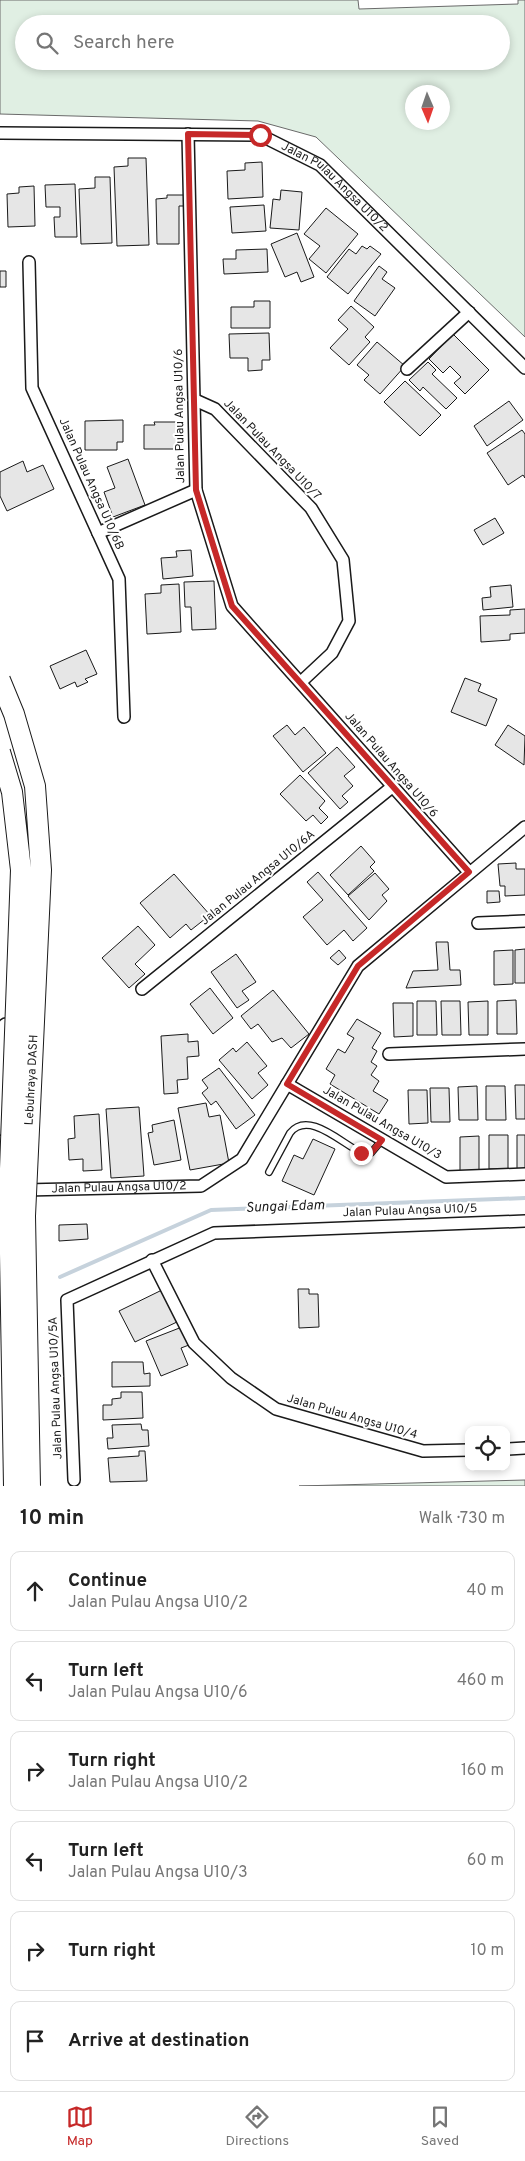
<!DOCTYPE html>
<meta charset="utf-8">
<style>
body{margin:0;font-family:Overpass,sans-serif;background:#f6f6f6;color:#222}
.controls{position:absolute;right:15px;bottom:15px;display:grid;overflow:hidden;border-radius:10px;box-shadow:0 2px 8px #0003}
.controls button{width:45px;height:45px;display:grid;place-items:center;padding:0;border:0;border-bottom:1px solid #e0e0e0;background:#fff;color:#222;font:25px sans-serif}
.compass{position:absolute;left:405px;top:85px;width:45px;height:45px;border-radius:50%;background:#fff;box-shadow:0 2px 8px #0003;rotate:178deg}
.stop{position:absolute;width:15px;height:15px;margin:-11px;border:4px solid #c62828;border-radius:50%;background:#fff}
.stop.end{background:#c62828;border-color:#fff;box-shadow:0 1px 5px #0008}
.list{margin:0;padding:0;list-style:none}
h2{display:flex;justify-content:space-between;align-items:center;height:65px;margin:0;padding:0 20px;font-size:21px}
h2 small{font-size:16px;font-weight:400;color:#767676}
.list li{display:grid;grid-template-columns:32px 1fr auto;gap:15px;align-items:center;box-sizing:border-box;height:80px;margin:0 10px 10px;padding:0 10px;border:1px solid #e0e0e0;border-radius:10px}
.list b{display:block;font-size:19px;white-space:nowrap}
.list p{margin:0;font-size:16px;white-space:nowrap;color:#767676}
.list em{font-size:16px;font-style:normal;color:#767676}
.icon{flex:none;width:28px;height:28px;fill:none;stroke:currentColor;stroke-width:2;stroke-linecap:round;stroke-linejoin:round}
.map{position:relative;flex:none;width:525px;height:1486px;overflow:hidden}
.search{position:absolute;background:#fff;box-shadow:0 2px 8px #0003;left:15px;right:15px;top:15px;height:55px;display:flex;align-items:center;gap:12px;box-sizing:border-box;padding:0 18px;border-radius:28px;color:#767676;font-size:19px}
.sheet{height:605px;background:#fff}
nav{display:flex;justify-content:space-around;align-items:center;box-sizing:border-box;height:70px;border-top:1px solid #e0e0e0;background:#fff;font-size:14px;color:#767676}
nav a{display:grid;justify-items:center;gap:2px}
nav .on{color:#c62828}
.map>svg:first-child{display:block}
.green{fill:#e0efe3;stroke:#6a6a6a;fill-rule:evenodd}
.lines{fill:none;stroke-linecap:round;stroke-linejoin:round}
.stream{stroke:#c6d2dc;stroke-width:4}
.building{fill:#e6e6e6;stroke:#1a1a1a}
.lane-casing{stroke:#1a1a1a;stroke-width:8}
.street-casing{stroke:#1a1a1a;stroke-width:14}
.secondary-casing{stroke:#1a1a1a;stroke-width:18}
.lane{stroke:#fff;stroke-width:5.5}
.street{stroke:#fff;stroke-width:11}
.secondary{stroke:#fff;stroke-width:15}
.highway-bridge-casing{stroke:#1a1a1a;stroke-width:22;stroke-linecap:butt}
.highway-bridge{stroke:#fff;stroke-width:20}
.route{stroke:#c62828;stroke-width:6}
.labels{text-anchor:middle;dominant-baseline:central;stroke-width:4;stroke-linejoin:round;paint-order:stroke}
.street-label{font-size:12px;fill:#1a1a1a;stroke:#fff}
.water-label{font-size:14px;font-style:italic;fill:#1a1a1a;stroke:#fff}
</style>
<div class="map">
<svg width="525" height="1486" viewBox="0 0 525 1486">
<rect width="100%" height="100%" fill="#fff"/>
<!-- green -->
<path class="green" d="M0 0H358L359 9 518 4V0H525V337L316 137 258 121 0 114ZM24 24H501V61H24ZM412 92H442V122H412Z
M525 1480V1486H299Z"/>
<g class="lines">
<!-- stream -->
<path class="stream" d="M60 1277 211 1210 525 1198"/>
</g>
<!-- building -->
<path class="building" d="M128 158H146L149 245 117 246 114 167 128 166Z
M262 162 263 197 228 199 227 171 245 170V163Z
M95 177H110L112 243 81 244 79 189 95 188Z
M75 184 77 237H55L54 217H60V207H46L45 185Z
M34 186 35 226 8 227 7 194 19 193V187Z
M281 190 302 192 299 230 270 228 273 199 280 200Z
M167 195H186V206H179V244H157L156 199 167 198Z
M264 205 266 231 232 233 230 207Z
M326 208 358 234 326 273 309 259 320 246 304 234Z
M297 233 314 277 301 282 297 272 285 277 271 244Z
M362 246 367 249 370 246 381 254 348 294 327 277 349 249 356 254Z
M267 249 268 272 224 274 223 259H236V250Z
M379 266 387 272 382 279 395 288 375 316 354 301Z
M0 271H6V287H0Z
M254 301H270V328H231V307H254Z
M351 306 374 327 365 337 370 342 349 365 330 348 348 329 338 320Z
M269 333 270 360H262V370L248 371V358H230L229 334Z
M453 334 489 370 465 394 454 383 461 377 450 366 443 373 429 359Z
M377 342 405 366 380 394 364 380 369 375 357 365Z
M428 362 436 370 432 374 457 398 446 409 423 387 420 391 409 380Z
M405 381 441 415 420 436 384 402Z
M509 401 523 420 487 446 474 426Z
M123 420V442H117V450H85V421Z
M154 422H181V449H144V425H155Z
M522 430 525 434V478L523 475 508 485 487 453Z
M128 459 145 505 113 517 104 492 115 488 107 467Z
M23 461 27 472 43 465 54 489 7 511 0 496V472Z
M495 518 504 533 483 545 474 530Z
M191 550 193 576 163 579 161 558 177 557 176 551Z
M214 581 216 629 192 630 191 607H185L184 582Z
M179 584 181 632 147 634 145 594 161 593V585Z
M511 585 513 607 483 610 482 598 491 597 490 587Z
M525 609V633L510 634V640L481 642 480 616 510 615V610Z
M86 650 97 674 85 679 88 682 77 687 75 682 60 689 50 666Z
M465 678 481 684 478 691 497 699 486 726 451 712Z
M287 725 295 735 304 727 326 753 303 772 273 736Z
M508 725 525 736 524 765 495 745Z
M337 747 355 767 344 776 353 786 342 796 348 802 340 809 308 773Z
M300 775 325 801 319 808 328 817 321 824 313 815 306 821 280 794Z
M361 846 375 862 370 867 374 871 348 895 330 875Z
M516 863V869H525V895L505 896V886H500L498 864Z
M318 872 367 928 353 941 344 930 327 945 303 917 323 900 307 882Z
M375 873 389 889 382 895 387 901 369 920 348 896Z
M174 874 210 915 191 930 186 924 170 938 140 903Z
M487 891H499L500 902 487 903Z
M138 926 155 945 135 964 145 974 129 988 102 958Z
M436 942H448L450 970H460L461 985 406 988 413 971 438 970Z
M525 949V983H515V950Z
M339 950 346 958 338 965 330 958Z
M513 950V984L494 985V951Z
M236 954 256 982 242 991 249 1000 237 1008 211 972Z
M210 988 233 1018 213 1034 190 1004Z
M273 990 309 1034 291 1048 282 1038 272 1042 258 1024 251 1029 241 1016Z
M516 1000 517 1034H497V1001Z
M417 1001H436L437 1035H417Z
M441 1001H460L461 1035H442Z
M488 1001V1035H469L468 1002Z
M393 1003H413V1036L394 1037Z
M357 1019 381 1033 372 1048 377 1051 371 1062 377 1066 371 1075 379 1081 373 1091 388 1100 379 1114 330 1084 335 1075 326 1069 338 1049 345 1053 354 1038 347 1034Z
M188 1034V1042L198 1041 199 1056 187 1057 188 1079 177 1080 178 1093 164 1094 161 1036Z
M247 1042 267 1066 258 1073 268 1085 252 1099 219 1060 233 1048 236 1052Z
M219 1068 255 1115 236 1129 216 1101 211 1105 202 1093 208 1088 202 1080Z
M515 1085H525V1119H516Z
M477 1086 478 1120H459L458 1087Z
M486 1086H505L506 1120H486Z
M430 1088H449L450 1122H431Z
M408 1090H427L428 1123 409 1124Z
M206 1103 209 1117 220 1115 229 1163 190 1170 178 1108Z
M139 1107 144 1176 111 1178 106 1109Z
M99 1114 102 1170 83 1171V1159L69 1160 68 1139 75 1138 74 1116Z
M174 1120 181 1160 154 1165 148 1133 153 1132 152 1125Z
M489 1135H508V1169H489Z
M517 1135H525V1169H517Z
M479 1136V1170L460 1171V1137Z
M313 1139 335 1149 314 1195 282 1181 294 1155 303 1159Z
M87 1224 88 1239 59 1241V1225Z
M164 1289 179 1321 135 1342 119 1311Z
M298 1289H309V1294H318L319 1327 299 1328Z
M182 1327 189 1345 181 1348 188 1365 161 1376 146 1341Z
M112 1362H143L144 1374 150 1373V1386L112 1387Z
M121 1392H142L143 1418 103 1420V1405H112V1399L121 1398Z
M141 1424 142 1430H148L149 1446 108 1449 107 1438H113L112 1425Z
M139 1451H145L147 1481 110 1482 108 1458 139 1456Z"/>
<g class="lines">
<defs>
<path id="lane" d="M269 1172 290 1133C309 1109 344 1146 364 1154L371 1153 382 1140"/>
<g id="street">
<path id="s1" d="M0 133 260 135 320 165 525 368"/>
<path d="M188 134 196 490 232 606 469 872"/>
<path d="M29 262 32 388 119 579 124 717"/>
<path d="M407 369 469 312"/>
<path d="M195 400 215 409 311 508 343 560 349 621 332 653 301 682"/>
<path d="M98 533 196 490"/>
<path d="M478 923 525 921"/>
<path d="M142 989 392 787"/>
<path d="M389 1054 525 1049"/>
<path d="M287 1084 446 1177 525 1174"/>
<path id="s2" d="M25 1190 201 1186 242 1159 358 966 525 827"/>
<path d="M152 1260 194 1343 231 1378 276 1409 423 1451 469 1450"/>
<path d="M506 1449 525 1448"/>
<path d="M74 1480 67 1300 214 1233 525 1221"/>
</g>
<path id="secondary" d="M2 1127 6 1026"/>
</defs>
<!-- lane casing -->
<use href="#lane" class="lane-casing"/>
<!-- street casing -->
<use href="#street" class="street-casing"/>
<!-- secondary casing -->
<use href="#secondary" class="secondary-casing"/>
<!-- lane -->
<use href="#lane" class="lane"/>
<!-- street -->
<use href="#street" class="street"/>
<!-- secondary -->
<use href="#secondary" class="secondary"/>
<defs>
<path id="highway-bridge" d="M0 680 14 714 35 786 41 870 25 1216 30 1486
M0 752 12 792 21 870 9 1196 14 1486"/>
</defs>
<!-- highway-bridge casing -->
<use href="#highway-bridge" class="highway-bridge-casing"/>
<!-- highway-bridge -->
<use href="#highway-bridge" class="highway-bridge"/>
</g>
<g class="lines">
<!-- route -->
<path class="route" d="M260 135 188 134 196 490 232 606 469 872 358 966 287 1084 382 1140 371 1153H361"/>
</g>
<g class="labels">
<!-- street labels -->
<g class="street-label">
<text stroke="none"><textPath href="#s1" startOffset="352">Jalan Pulau Angsa U10/2</textPath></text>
<text transform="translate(180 416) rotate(-91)">Jalan Pulau Angsa U10/6</text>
<text transform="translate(272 450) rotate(46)">Jalan Pulau Angsa U10/7</text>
<text transform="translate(91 484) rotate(66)">Jalan Pulau Angsa U10/6B</text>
<text transform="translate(391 765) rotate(49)">Jalan Pulau Angsa U10/6</text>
<text transform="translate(258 878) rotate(-39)">Jalan Pulau Angsa U10/6A</text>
<text transform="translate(32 1080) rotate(-87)">Lebuhraya DASH</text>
<text transform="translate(382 1123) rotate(30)">Jalan Pulau Angsa U10/3</text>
<text stroke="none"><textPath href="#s2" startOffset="94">Jalan Pulau Angsa U10/2</textPath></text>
<text transform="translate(410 1211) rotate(-2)">Jalan Pulau Angsa U10/5</text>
<text transform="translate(56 1388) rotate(-92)">Jalan Pulau Angsa U10/5A</text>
<text transform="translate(352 1417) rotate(16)">Jalan Pulau Angsa U10/4</text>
</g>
<!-- water labels -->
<g class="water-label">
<text transform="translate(285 1207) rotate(-2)">Sungai Edam</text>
</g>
</g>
</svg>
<div class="controls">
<button><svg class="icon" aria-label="locate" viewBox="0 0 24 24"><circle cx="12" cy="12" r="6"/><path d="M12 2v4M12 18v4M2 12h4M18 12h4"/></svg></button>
</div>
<svg class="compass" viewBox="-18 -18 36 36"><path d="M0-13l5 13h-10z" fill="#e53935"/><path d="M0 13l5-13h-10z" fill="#767676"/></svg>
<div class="stop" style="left:260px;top:135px"></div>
<div class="stop end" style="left:361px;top:1153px"></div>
<div class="search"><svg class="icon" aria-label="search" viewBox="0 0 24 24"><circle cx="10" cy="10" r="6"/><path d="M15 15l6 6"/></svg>Search here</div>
</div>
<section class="sheet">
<h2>10 min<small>Walk · 730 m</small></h2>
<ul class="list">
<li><svg class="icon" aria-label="ahead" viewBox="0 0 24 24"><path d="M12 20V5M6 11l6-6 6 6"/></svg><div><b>Continue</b><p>Jalan Pulau Angsa U10/2</p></div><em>40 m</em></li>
<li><svg class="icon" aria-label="left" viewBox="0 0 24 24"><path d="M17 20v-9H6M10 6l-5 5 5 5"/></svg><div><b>Turn left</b><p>Jalan Pulau Angsa U10/6</p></div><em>460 m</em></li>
<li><svg class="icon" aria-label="right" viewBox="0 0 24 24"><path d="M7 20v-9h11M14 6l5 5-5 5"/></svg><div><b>Turn right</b><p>Jalan Pulau Angsa U10/2</p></div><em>160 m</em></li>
<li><svg class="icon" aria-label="left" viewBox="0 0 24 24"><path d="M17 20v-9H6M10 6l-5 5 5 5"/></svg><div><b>Turn left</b><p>Jalan Pulau Angsa U10/3</p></div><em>60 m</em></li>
<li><svg class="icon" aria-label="right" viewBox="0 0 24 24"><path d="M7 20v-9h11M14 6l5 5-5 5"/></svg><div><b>Turn right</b></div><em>10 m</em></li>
<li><svg class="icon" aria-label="arrive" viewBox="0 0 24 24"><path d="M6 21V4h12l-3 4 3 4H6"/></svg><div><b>Arrive at destination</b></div></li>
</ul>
</section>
<nav>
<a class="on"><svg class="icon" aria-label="map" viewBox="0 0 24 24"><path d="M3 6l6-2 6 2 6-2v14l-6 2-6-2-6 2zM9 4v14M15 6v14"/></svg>Map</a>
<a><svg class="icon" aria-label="directions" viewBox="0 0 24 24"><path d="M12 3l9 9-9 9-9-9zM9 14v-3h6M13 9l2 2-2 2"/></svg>Directions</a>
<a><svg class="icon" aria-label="saved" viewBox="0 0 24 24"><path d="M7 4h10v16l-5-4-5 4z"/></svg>Saved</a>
</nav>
